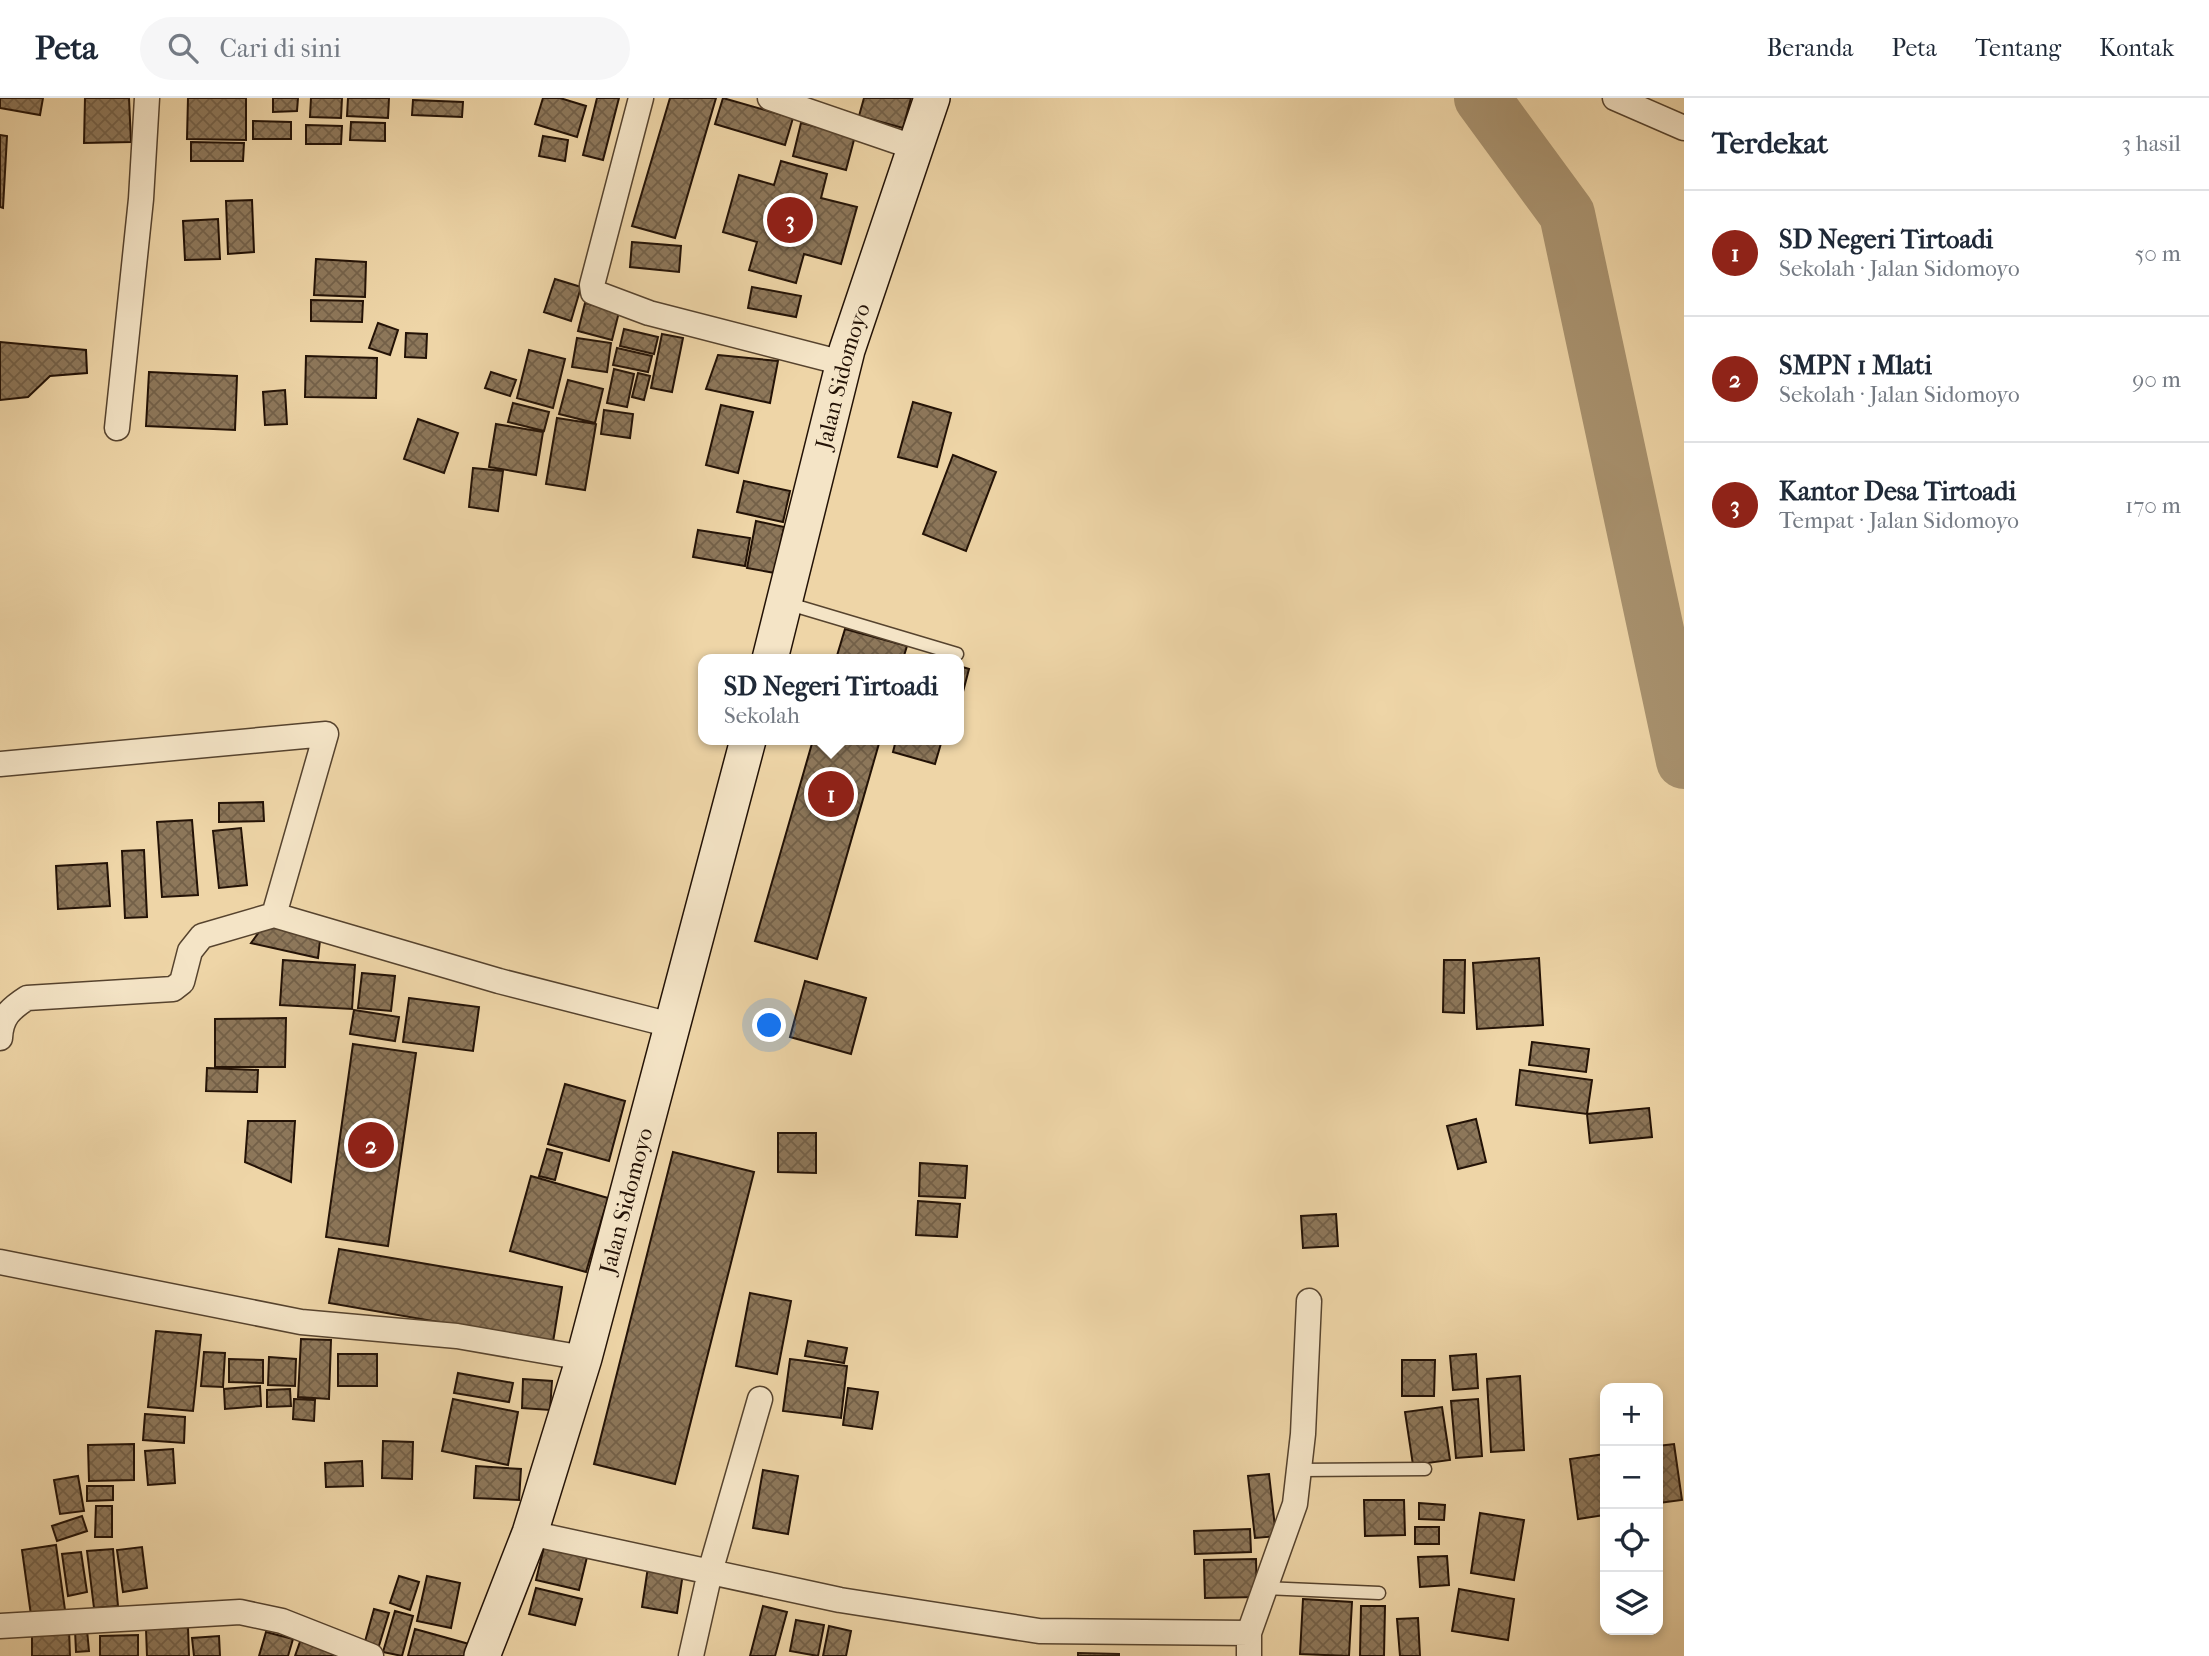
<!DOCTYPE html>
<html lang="id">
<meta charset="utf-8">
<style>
body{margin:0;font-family:"IM FELL French Canon",serif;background:#f6f6f7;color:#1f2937}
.controls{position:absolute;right:21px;bottom:21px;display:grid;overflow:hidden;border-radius:14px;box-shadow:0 4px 10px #0003}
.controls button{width:63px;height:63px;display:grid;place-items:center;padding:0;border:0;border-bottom:2px solid #e0e1e3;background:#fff;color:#1f2937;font:35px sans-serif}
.you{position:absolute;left:770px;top:928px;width:24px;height:24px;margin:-18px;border:5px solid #fff;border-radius:50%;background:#1a73e8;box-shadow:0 0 0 10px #1a73e833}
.badge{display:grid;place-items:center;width:46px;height:46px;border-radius:50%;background:#8f2418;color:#fff;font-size:23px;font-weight:700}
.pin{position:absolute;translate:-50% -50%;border:4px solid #fff;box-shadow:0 2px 7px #0006}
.popup{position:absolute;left:698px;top:556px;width:266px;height:91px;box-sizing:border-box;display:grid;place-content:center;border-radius:14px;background:#fff;filter:drop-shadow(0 2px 5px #0005);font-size:23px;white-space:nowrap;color:#747a83}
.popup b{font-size:26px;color:#1f2937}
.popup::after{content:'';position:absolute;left:50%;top:100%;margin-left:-14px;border:14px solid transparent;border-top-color:#fff}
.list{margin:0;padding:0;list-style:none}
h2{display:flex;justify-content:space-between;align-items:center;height:91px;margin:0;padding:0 28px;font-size:30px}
h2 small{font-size:23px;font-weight:400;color:#747a83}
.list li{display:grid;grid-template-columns:46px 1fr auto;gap:21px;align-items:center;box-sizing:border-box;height:126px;padding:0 28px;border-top:2px solid #e0e1e3}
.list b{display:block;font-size:26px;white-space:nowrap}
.list p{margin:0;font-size:23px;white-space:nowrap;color:#747a83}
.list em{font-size:23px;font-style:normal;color:#747a83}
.icon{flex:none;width:38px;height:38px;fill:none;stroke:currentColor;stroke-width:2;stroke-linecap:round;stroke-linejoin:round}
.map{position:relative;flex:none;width:1684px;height:1558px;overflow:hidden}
header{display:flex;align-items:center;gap:42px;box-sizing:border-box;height:98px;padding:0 35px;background:#fff;border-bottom:2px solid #e0e1e3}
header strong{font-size:33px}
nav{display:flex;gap:38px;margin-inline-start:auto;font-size:24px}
.search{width:490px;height:63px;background:#f6f6f7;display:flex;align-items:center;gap:18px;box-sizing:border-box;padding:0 24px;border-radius:38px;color:#747a83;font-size:26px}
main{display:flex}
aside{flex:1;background:#fff}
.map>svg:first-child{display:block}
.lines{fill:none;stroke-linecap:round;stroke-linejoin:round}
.river{stroke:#a99370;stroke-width:56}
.building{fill:url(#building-cross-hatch);stroke:#231206;stroke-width:2}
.service-casing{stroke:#56432e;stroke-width:15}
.minor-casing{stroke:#56432e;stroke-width:27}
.secondary-casing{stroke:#231206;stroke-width:38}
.service{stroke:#f4e4c6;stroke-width:12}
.minor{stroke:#f4e4c6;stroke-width:24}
.secondary{stroke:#f4e4c6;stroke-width:35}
.labels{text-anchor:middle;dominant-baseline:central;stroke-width:5;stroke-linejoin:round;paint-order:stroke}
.street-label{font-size:23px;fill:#231206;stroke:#f4e4c6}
</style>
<header>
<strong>Peta</strong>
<div class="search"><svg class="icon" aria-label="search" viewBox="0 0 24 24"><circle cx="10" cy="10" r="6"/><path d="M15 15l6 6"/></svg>Cari di sini</div>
<nav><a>Beranda</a><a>Peta</a><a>Tentang</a><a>Kontak</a></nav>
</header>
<main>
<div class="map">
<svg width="1684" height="1558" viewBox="0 0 1684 1558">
<defs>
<pattern id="building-cross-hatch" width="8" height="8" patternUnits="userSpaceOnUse" patternTransform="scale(1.75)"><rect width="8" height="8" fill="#8d775a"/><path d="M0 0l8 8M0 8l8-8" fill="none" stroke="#736048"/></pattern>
</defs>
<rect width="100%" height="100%" fill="#eed5a7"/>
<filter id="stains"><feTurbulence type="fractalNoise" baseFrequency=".00286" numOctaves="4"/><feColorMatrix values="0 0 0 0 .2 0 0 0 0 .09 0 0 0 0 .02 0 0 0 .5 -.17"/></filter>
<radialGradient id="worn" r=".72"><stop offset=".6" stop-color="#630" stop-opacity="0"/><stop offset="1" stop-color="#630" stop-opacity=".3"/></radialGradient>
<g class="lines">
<!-- river -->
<path class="river" d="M1482 0 1567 116 1684 663"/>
</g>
<!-- building -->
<path class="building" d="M0 0H43L40 17 0 10Z
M85 0H129L131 44 84 45Z
M188 0H246V42L187 41Z
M273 0H298L297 13 273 14Z
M311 0H342L341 20 310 19Z
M348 0H389L388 20 347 18Z
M543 0H560L586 8 577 39 535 26Z
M597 0H619L603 62 583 57Z
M670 0H716L675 140 632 128Z
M723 0 793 20 785 47 715 26Z
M864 0H911L903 30 859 18Z
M413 2 463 4 462 19 412 17Z
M253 23 291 24V41H253Z
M351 24 385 25V43L350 42Z
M801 25 855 38 846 72 793 58Z
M306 27 342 28 341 46H306Z
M0 37 7 38 3 110 0 109Z
M543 38 568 42 565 63 539 58Z
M191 44 244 45 243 63H191Z
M781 63 827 76 821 100 857 109 841 166 804 156 796 185 749 172 757 144 723 134 739 77 774 87Z
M252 102 254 154 228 156 226 103Z
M218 121 220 161 185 162 183 123Z
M632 144 681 148 679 174 630 169Z
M316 161 366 164 365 199 314 197Z
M555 181 581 189 571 223 544 214Z
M752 189 801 198 796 219 748 210Z
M311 202 363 203 362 224 311 223Z
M585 205 619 214 612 242 578 233Z
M378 225 398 232 390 257 369 250Z
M624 231 658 239 654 256 620 248Z
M406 235 427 236 426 260 405 259Z
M662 236 683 240 672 294 651 290Z
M577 240 611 245 607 274 572 269Z
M0 244 86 252 87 275 50 278 28 299 0 302Z
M617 250 652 258 648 274 613 267Z
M529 252 565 261 553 310 517 300Z
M718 257 778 263 770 305 706 291Z
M306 258 377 260 376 300 305 299Z
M614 271 634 276 627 309 607 305Z
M149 274 237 278 235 332 146 328Z
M491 274 516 282 510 298 485 290Z
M638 275 650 278 644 302 632 299Z
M568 282 603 291 595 325 559 316Z
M285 292 287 326 265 327 263 294Z
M913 304 951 315 937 369 898 359Z
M513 305 549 314 544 333 508 324Z
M721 307 753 314 738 375 706 367Z
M604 312 633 316 630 340 601 336Z
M557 320 596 326 585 392 546 386Z
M418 321 458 335 444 375 404 361Z
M496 326 543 334 536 377 489 369Z
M953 357 996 374 966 453 923 436Z
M473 370 503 373 498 413 469 409Z
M744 383 790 393 783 424 737 414Z
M756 423 784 429 775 475 747 470Z
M698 432 750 440 745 468 693 459Z
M845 531 907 548 903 561H836Z
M959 568 969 571 959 609Z
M813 642H880L817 861 755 843Z
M896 642H942L935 666 893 654Z
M263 704 264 723 219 724V705Z
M192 722 198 797 162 799 157 724Z
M241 730 247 787 219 790 213 733Z
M144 752 147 819 125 820 122 753Z
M107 765 110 808 58 811 56 768Z
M265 826 321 833 318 860 251 845Z
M1539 860 1543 927 1477 931 1473 865Z
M283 862 355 867 352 911 280 907Z
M1444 862H1465L1464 915 1443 914Z
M362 875 395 878 391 913 358 910Z
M805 883 866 900 851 956 790 939Z
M409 900 479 909 473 953 403 944Z
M354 912 399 919 395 943 350 936Z
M286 920 285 969H215V921Z
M1532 944 1589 951 1586 974 1529 967Z
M353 946 416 955 388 1148 326 1139Z
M207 970 258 972 257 994 206 993Z
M1520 972 1592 982 1587 1016 1516 1007Z
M565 986 625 1003 609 1063 548 1046Z
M1649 1010 1652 1039 1590 1045 1587 1016Z
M1476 1021 1486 1064 1458 1071 1447 1028Z
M248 1023H295L291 1084 245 1064Z
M778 1035H816V1075L778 1074Z
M547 1051 562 1055 555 1082 539 1078Z
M673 1054 754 1074 675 1386 594 1366Z
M920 1065 967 1068 965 1100 919 1098Z
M531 1078 608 1100 586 1174 510 1153Z
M918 1103 960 1106 957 1139 916 1137Z
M1336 1116 1338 1148 1303 1150 1301 1118Z
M339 1151 562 1189 553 1244 329 1205Z
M750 1195 791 1203 777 1276 736 1268Z
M156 1233 201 1237 193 1313 148 1309Z
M301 1241 331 1242 329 1301 298 1299Z
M808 1243 847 1250 844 1265 805 1258Z
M204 1254 225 1255 223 1289 201 1288Z
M338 1256H377V1288H338Z
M1476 1256 1478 1290 1453 1292 1450 1258Z
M269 1259 296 1261 295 1288 268 1287Z
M229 1261 263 1262V1285L229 1284Z
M790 1261 847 1268 841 1320 783 1313Z
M1402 1262H1435L1434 1298H1402Z
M458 1275 513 1285 509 1304 454 1295Z
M1520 1278 1524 1352 1491 1354 1487 1281Z
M523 1281 552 1283 550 1312 522 1310Z
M260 1288 261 1308 225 1311 224 1291Z
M848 1290 878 1294 872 1331 843 1327Z
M290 1291 291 1308 267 1309V1292Z
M294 1301 315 1302 314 1323 293 1321Z
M453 1301 518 1314 508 1367 442 1353Z
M1478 1301 1482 1358 1456 1360 1451 1303Z
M1442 1309 1450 1362 1413 1367 1405 1314Z
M145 1316 185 1319 184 1345 143 1342Z
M383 1343 413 1344 412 1381 382 1380Z
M134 1346V1382L89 1383 88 1347Z
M1674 1346 1682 1402 1658 1405V1348Z
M173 1351 175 1385 148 1387 145 1353Z
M1605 1356V1417L1578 1421 1570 1361Z
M362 1363 363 1388 326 1389 325 1365Z
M476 1368 521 1371 519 1402 474 1400Z
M763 1372 798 1378 788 1436 753 1430Z
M1269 1376 1276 1438 1255 1440 1248 1378Z
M78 1378 84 1413 60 1416 54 1382Z
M87 1388H113V1402L87 1403Z
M1364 1402H1404L1405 1437 1365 1438Z
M1419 1405 1445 1407 1444 1422 1419 1421Z
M96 1408H112V1439H95Z
M1480 1415 1524 1422 1514 1482 1471 1475Z
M82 1418 87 1433 57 1443 52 1428Z
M1415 1429H1439V1446H1415Z
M1250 1431 1251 1454 1195 1456 1194 1433Z
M56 1447 65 1512 31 1517 22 1452Z
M142 1449 147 1490 123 1494 117 1452Z
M544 1449 587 1459 579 1492 536 1482Z
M113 1451 118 1508 94 1510 87 1453Z
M81 1454 87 1494 68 1498 62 1456Z
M1447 1458 1449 1487 1420 1489 1418 1459Z
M1256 1461 1257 1499 1205 1500 1204 1462Z
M648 1469 683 1475 677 1515 642 1509Z
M399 1478 419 1484 410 1512 390 1505Z
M427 1478 460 1485 451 1530 417 1523Z
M536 1490 582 1501 575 1527 529 1516Z
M1459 1491 1514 1501 1508 1542 1452 1533Z
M1303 1501 1352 1504 1349 1558 1300 1556Z
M763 1508 787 1514 775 1558H750Z
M1361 1508H1385L1384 1558H1360Z
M374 1511 389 1515 378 1551 364 1547Z
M395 1513 413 1518 402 1558 383 1554Z
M1418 1520 1420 1558H1400L1397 1521Z
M796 1522 824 1527 818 1558 790 1553Z
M829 1528 851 1533 846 1558H823Z
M188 1529 189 1558H147L146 1531Z
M69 1531 70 1558H32V1533Z
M415 1531 469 1546 465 1558H408Z
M75 1532H87L89 1553 76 1554Z
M266 1534 293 1541 288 1558H259Z
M138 1537V1558H100V1538Z
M219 1538 220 1558H194L192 1540Z
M302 1538 358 1558H295Z
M1078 1555 1119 1556V1558H1078Z"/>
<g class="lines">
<defs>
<path id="service" d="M786 505 957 556
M1300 1372 1425 1371
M1265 1490 1379 1495"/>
<path id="minor" d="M641 0 592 187 593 194 649 215 843 265
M770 0 916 50
M1615 0 1684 30
M117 330 141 101 147 0
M0 666 326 636 274 817
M0 940C1 919 10 911 27 900L173 891 182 884 190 853 202 838 274 817 499 883 671 927
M0 1164 301 1224 457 1238 584 1260
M530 1435 840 1502 1039 1533 1249 1535
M0 1528 240 1514 282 1523 371 1558
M691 1558 710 1474 760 1301
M1249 1558V1535L1295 1406 1303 1336 1309 1203"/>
<g id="secondary">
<path id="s1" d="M770 561 847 252 932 0"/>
<path id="s2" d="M482 1558 530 1435 584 1260 748 642"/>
</g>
</defs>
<!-- service casing -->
<use href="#service" class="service-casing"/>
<!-- minor casing -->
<use href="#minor" class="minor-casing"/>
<!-- secondary casing -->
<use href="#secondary" class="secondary-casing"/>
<!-- service -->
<use href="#service" class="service"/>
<!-- minor -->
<use href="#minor" class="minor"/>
<!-- secondary -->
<use href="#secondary" class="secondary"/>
</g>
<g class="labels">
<!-- street labels -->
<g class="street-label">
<text stroke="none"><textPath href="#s1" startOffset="292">Jalan Sidomoyo</textPath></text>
<text stroke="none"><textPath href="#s2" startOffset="478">Jalan Sidomoyo</textPath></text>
</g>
</g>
<rect width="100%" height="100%" filter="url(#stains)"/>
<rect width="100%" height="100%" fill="url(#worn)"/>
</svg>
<div class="controls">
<button>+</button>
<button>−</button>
<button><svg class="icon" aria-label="locate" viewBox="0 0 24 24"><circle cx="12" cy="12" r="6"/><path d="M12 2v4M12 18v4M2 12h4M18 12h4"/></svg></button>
<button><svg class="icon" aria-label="layers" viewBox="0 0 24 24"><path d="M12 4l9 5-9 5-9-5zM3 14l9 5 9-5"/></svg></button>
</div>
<div class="you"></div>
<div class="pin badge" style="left:831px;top:696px">1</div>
<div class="popup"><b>SD Negeri Tirtoadi</b>Sekolah</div>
<div class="pin badge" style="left:371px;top:1047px">2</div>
<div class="pin badge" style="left:790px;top:122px">3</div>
</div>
<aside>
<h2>Terdekat<small>3 hasil</small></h2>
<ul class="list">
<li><span class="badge">1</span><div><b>SD Negeri Tirtoadi</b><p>Sekolah · Jalan Sidomoyo</p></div><em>50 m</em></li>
<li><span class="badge">2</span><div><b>SMPN 1 Mlati</b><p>Sekolah · Jalan Sidomoyo</p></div><em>90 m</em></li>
<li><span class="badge">3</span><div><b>Kantor Desa Tirtoadi</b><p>Tempat · Jalan Sidomoyo</p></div><em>170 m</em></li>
</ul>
</aside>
</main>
